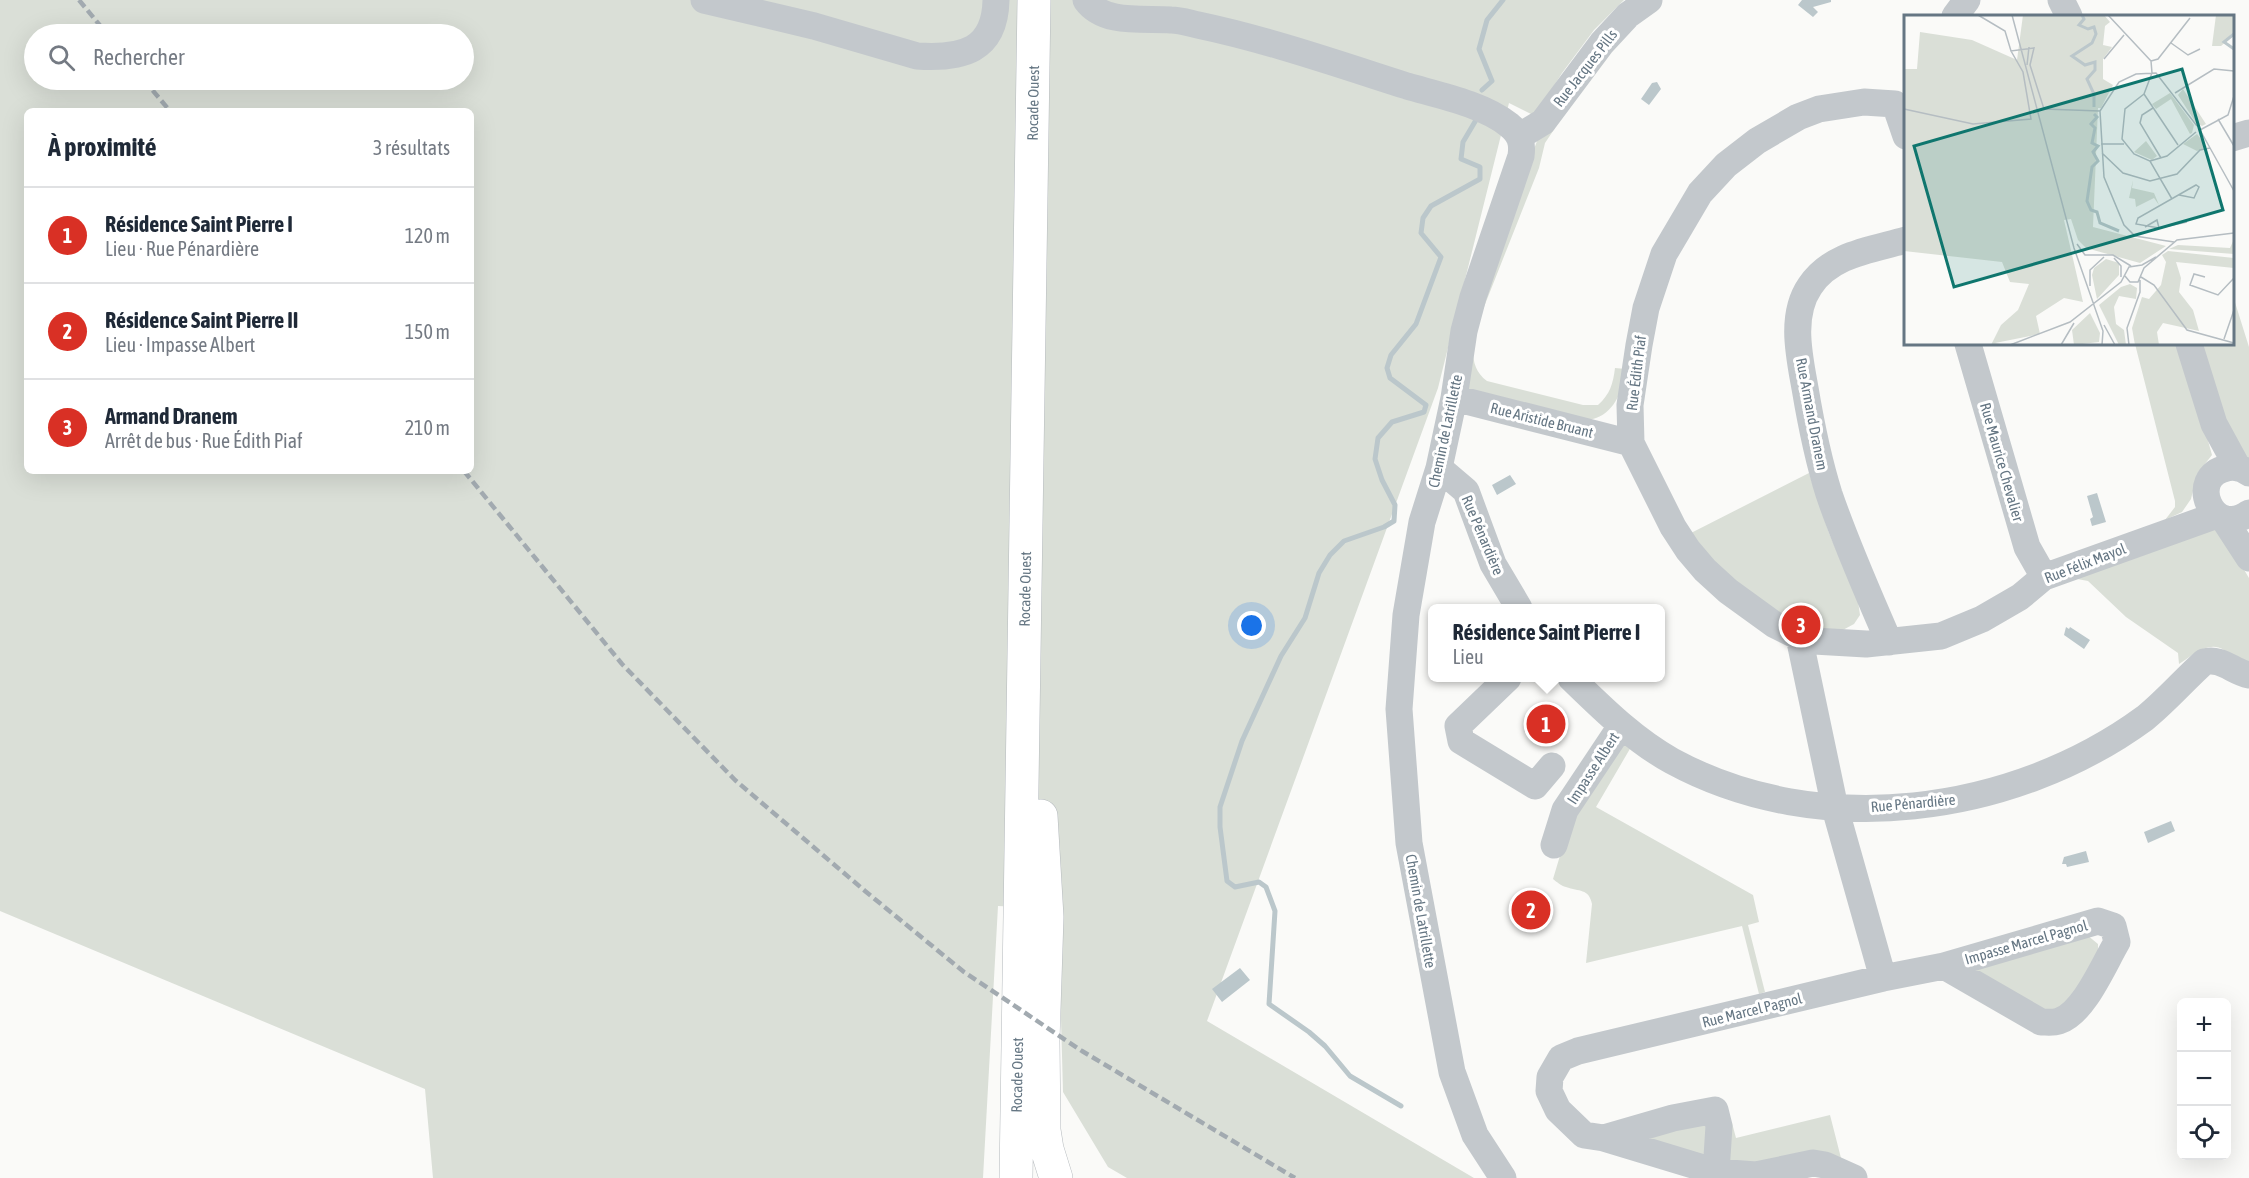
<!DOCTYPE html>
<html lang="fr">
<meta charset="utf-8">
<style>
body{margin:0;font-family:"Asap Condensed",sans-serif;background:#f2f2f3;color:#1f2937}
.controls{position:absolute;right:18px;bottom:18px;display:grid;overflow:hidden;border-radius:9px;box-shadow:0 6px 24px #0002}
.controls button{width:54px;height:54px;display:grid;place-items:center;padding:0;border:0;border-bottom:2px solid #e0e1e3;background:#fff;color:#1f2937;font:30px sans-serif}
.you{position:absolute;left:1252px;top:626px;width:21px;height:21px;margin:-15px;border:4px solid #fff;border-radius:50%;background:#1a73e8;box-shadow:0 0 0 9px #1a73e833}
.badge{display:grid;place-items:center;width:39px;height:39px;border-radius:50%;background:#d93025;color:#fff;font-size:20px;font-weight:700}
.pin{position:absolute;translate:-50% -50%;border:3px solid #fff;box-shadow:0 2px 6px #0006}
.popup{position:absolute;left:1428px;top:604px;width:237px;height:78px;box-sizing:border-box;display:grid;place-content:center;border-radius:9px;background:#fff;filter:drop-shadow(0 2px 4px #0005);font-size:20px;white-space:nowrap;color:#747a83}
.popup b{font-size:22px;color:#1f2937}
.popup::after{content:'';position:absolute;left:50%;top:100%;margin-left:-12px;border:12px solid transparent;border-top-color:#fff}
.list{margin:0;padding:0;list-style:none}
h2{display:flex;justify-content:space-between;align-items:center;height:78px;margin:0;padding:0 24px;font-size:26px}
h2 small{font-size:20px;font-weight:400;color:#747a83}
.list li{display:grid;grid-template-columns:39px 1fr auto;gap:18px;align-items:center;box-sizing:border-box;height:96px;padding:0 24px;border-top:2px solid #e0e1e3}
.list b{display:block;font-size:22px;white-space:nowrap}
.list p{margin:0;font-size:20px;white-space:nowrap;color:#747a83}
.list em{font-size:20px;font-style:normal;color:#747a83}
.icon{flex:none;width:33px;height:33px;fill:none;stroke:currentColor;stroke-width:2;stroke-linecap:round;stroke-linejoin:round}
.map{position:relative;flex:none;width:2249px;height:1178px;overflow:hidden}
.search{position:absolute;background:#fff;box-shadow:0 6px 24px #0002;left:24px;top:24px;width:450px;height:66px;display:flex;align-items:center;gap:15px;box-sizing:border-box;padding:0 21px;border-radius:33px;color:#747a83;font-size:22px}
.panel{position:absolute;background:#fff;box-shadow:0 6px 24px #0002;left:24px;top:108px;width:450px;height:366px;border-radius:9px}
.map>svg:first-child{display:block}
.green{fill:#dadfd7;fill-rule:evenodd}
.water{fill:#bbc7cb}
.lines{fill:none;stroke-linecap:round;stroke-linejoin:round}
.stream{stroke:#bbc7cb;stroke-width:5}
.major-casing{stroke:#b5babe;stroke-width:34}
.minor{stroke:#c3c8cc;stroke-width:27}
.major{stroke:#fff;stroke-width:33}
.rail{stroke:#a2aab0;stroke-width:4.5;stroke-dasharray:9 4.5;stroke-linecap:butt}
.labels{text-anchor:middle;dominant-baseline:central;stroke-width:6;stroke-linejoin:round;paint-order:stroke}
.street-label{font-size:15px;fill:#657683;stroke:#fff}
.inset-river{fill:none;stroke:#bbc7cb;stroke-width:3}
.inset-road{fill:none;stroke:#b5bdc2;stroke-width:1.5}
.view{fill:#0f766e;fill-opacity:0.15;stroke:#0f766e;stroke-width:3}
.inset-edge{fill:none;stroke:#657683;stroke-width:3}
</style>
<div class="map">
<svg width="2249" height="1178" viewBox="0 0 2249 1178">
<rect width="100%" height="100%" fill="#fafaf8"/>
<!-- green -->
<path class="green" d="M0 0H1624L1594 30 1562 73 1535 116 1509 103 1438 388 1207 1021 1474 1178H1127L1108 1167 1063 1092 1058 909 998 906 983 1178H433L425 1089 0 911ZM34 34H464V80H34ZM27 111H471V471H27Z
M1555 128 1545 143 1539 168 1476 327C1472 346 1469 368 1487 381L1583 405H1598C1610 394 1613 384 1615 368L1626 369C1623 388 1616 411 1596 418 1576 426 1493 400 1468 394L1465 347 1496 248 1539 136Z
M2233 296 2249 347V460L2231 443 2202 344H2232Z
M2135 344H2181L2212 455 2197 474 2191 499 2182 512 2165 520 2175 507V501Z
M1809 473 1829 533 1858 601 1860 615 1854 624 1841 631 1828 633 1780 616 1727 578 1691 533Z
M2210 528 2221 531 2249 578V665C2239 661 2233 655 2224 650 2208 640 2192 656 2179 664L2178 653 2126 617 2088 581 2072 578Z
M1621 742 1631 747 1596 807 1753 895 1759 922 1748 925 1765 992 1759 994 1742 926 1586 963 1592 904C1589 888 1579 892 1566 887 1561 886 1557 882 1553 879L1568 829Z
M2087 935 2098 944V955L2064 1009 2052 1015 1973 979 1976 967Z
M1830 1115 1841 1158 1769 1163 1724 1161 1732 1123 1736 1138Z
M1703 1121 1711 1125 1707 1156 1650 1139V1132Z"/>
<!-- water -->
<path class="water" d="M1802 0H1831V2L1813 7 1818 12 1813 17 1798 5Z
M1657 82 1661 89 1649 105 1641 99 1652 83Z
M1510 475 1516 484 1497 495 1492 485Z
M2097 493 2106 522 2092 526 2090 519 2093 517 2087 496Z
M2066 627 2069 629 2070 627 2090 640 2084 649 2064 635Z
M2171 821 2175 831 2148 843 2144 832Z
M2086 851 2089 862 2067 867 2066 864H2062L2064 857Z
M1240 968 1250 980 1222 1002 1212 989Z"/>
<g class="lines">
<!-- stream -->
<path class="stream" d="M1482 90 1492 81 1479 49 1487 20 1503 0
M1401 1106 1350 1076 1325 1046 1309 1032 1269 1004 1275 911 1266 887 1259 882 1235 887 1227 881 1220 827V807L1242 741 1281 656 1305 618 1319 573 1330 555 1344 541 1384 527 1394 521 1395 505 1382 480 1375 459 1378 438 1392 422 1424 412 1426 405 1390 378 1387 368 1391 355 1416 324 1441 257 1421 233 1423 218 1431 206 1480 179V167L1461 159 1463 142 1476 120 1475 115"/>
<defs>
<path id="major" d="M1041 816 1047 917 1043 1041 1044 1130 1047 1149 1056 1178
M1016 1178 1034 0"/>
</defs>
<!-- major casing -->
<use href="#major" class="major-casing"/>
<!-- minor -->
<path class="minor" d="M704 0 814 26 917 56C962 59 995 51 996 0
M1086 0C1104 25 1144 18 1171 20 1180 20 1189 23 1198 25 1269 40 1338 64 1407 86 1438 95 1483 104 1509 125 1520 134 1523 142 1521 156L1473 297 1464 331 1454 398 1439 468 1422 522 1406 615 1399 709 1409 843 1452 1072 1475 1135 1503 1178
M2061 0 2069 16
M1955 16 1967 0
M1895 104 1864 102 1819 109 1798 117 1757 141 1726 165 1700 193 1664 254 1646 308 1639 345 1630 405 1631 443 1673 527 1688 550 1705 570 1728 591 1775 625 1799 637 1814 641 1866 644 1941 636 1982 619 2020 597 2044 577 2217 515
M1895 104 1906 136
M1520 136 1543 122 1602 43 1628 15 1649 0
M2232 138 2249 133
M1968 344 2027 547 2044 577
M2189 344 2214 424 2238 468
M1454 398 1631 443
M1439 468 1466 491 1493 564 1519 608
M2249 473C2242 468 2235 466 2227 468 2186 476 2212 540 2249 513
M2223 518 2249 558
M1799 637 1835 808 1883 978
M1889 642C1868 593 1846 544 1829 494 1818 459 1811 424 1805 388 1799 355 1790 315 1810 286 1831 254 1871 250 1906 240
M1508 678 1458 726 1461 741 1535 786 1552 766
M1571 678C1602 708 1634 740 1672 761 1819 841 2013 815 2145 718 2166 701 2184 680 2204 662 2221 657 2233 672 2249 675
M1554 845 1565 810 1621 726
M1604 1138 1673 1118 1715 1110 1719 1126 1716 1172
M1854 1178 1825 1165 1813 1163 1756 1175 1716 1172 1604 1138 1584 1135 1558 1110 1549 1091 1550 1077 1561 1058 1578 1051 1883 978 1944 966 2098 921 2113 926 2117 942C2104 964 2084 1013 2059 1021 2053 1023 2047 1022 2041 1022L1944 966"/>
<!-- major -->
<use href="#major" class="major"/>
<!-- rail -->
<path class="rail" d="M79 0 107 34
M144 80 170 111
M464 471 622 664 735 780 865 891 964 972 1082 1051 1295 1178"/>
</g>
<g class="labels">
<!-- street labels -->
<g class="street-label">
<text transform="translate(1585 68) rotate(-52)">Rue Jacques Pills</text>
<text transform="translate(1033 103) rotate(-89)">Rocade Ouest</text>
<text transform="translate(1636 373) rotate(-83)">Rue Édith Piaf</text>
<text transform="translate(1812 414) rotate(79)">Rue Armand Dranem</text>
<text transform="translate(1542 420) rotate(14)">Rue Aristide Bruant</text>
<text transform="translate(1445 431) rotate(-78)">Chemin de Latrillette</text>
<text transform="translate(2002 462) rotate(74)">Rue Maurice Chevalier</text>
<text transform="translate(1483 535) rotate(67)">Rue Pénardière</text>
<text transform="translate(2085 563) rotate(-21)">Rue Félix Mayol</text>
<text transform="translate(1025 589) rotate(-89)">Rocade Ouest</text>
<text transform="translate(1593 768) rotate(-57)">Impasse Albert</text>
<text transform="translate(1913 803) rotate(-5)">Rue Pénardière</text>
<text transform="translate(1421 911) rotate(80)">Chemin de Latrillette</text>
<text transform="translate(2026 942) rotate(-16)">Impasse Marcel Pagnol</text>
<text transform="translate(1752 1010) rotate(-14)">Rue Marcel Pagnol</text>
<text transform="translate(1017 1075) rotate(-89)">Rocade Ouest</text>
</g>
</g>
<!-- overview -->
<g transform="translate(1904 15)">
<rect width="330" height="330" fill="#fafaf8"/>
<path d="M119 0H200L206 7 201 11 199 30 208 32 199 44V64L209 70 197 93H194L189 212 262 231 236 248 182 233 174 225 167 204 160 205 179 287 160 283 132 301 136 319 91 328 103 330H87L97 310 114 295 125 269 106 267 98 247 0 236V54H13L16 17 68 25 113 45ZM312 0H330V20L317 31H308ZM279 74 302 109 298 111 292 108 274 80ZM266 78 290 110 288 118 286 119 267 84 252 94 248 89ZM293 119 303 132 293 136 279 129ZM242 126 253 141 248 145 230 137ZM229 165 228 173 250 178 255 190 250 183 232 192 231 184 225 183ZM330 224V239L265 234 274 230 326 233ZM264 236 330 243V253L272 247 277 263 275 277 289 295 295 316 259 308 253 317 255 330H231L228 313 238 282 245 284 257 270 262 247 258 240ZM202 244 215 248V260L193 284 188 260 190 253ZM226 269 233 273 232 284 215 281 210 292 212 309 220 315 222 330H215L195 290 217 272ZM186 298 196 318 195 327 170 330 168 315Z" fill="#dadfd7"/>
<path class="inset-river" d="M178 0 180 4 175 10 184 14 190 12 192 19 188 28 168 41 181 50 191 47V55L183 64 190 79V92M330 19 320 27 330 34M190 99 193 102 187 109 191 113 188 128 194 131 189 137 194 146 188 152 183 186 187 195 193 197 196 208 215 216"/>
<path class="inset-road" d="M74 0 101 16 107 36 130 33 126 50 140 94 196 96M108 0 170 233 199 316 198 330M204 0 247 46M267 28 284 40 296 34M200 44 220 20M247 46 254 44 286 3M123 50 125 32M271 78 310 54 330 56M240 79 221 94 218 124 230 139 246 146 268 184M240 79 274 130M240 79 248 58 247 46M249 93 238 100 236 108 257 143M0 94 69 109 127 104 119 57 107 36M196 96 200 162 220 210 231 221 270 227M196 96 215 67 232 59 252 58 293 111M314 104 330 131M296 115 330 176M296 115 324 100 330 81M197 129H220M198 138 219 158 246 166 273 159 296 135 306 133M246 146 263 141 292 117M275 180 290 183 295 172 292 170 234 203 232 209 255 213 283 207M241 212 253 205 255 213M173 229 181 240H209L227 251M210 243 217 251V262M221 261 226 267H234L240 253 273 225 330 218M237 262 250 270 283 315 330 328M301 262 290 259 286 270 314 280 330 263M186 271V255L200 242M200 310 211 330M320 324 330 295M106 330 166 307 217 267 225 252 238 250 252 242M157 330 170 308M225 330 223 313 236 277V265"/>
<path class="view" d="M278 54 319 195 50 272 10 131Z"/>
<rect width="330" height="330" class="inset-edge"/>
</g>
</svg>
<div class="controls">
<button>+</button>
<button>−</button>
<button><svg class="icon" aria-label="locate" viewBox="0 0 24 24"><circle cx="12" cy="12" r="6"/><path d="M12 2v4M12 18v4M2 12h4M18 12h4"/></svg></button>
</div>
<div class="you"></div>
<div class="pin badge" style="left:1546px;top:724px">1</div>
<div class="popup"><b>Résidence Saint Pierre I</b>Lieu</div>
<div class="pin badge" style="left:1531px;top:910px">2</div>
<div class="pin badge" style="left:1801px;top:625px">3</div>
<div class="search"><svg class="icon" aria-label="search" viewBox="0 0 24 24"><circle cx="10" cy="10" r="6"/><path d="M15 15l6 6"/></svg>Rechercher</div>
<section class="panel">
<h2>À proximité<small>3 résultats</small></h2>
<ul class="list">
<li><span class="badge">1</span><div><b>Résidence Saint Pierre I</b><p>Lieu · Rue Pénardière</p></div><em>120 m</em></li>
<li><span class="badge">2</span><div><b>Résidence Saint Pierre II</b><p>Lieu · Impasse Albert</p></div><em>150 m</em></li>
<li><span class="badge">3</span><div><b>Armand Dranem</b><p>Arrêt de bus · Rue Édith Piaf</p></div><em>210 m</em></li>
</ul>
</section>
</div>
